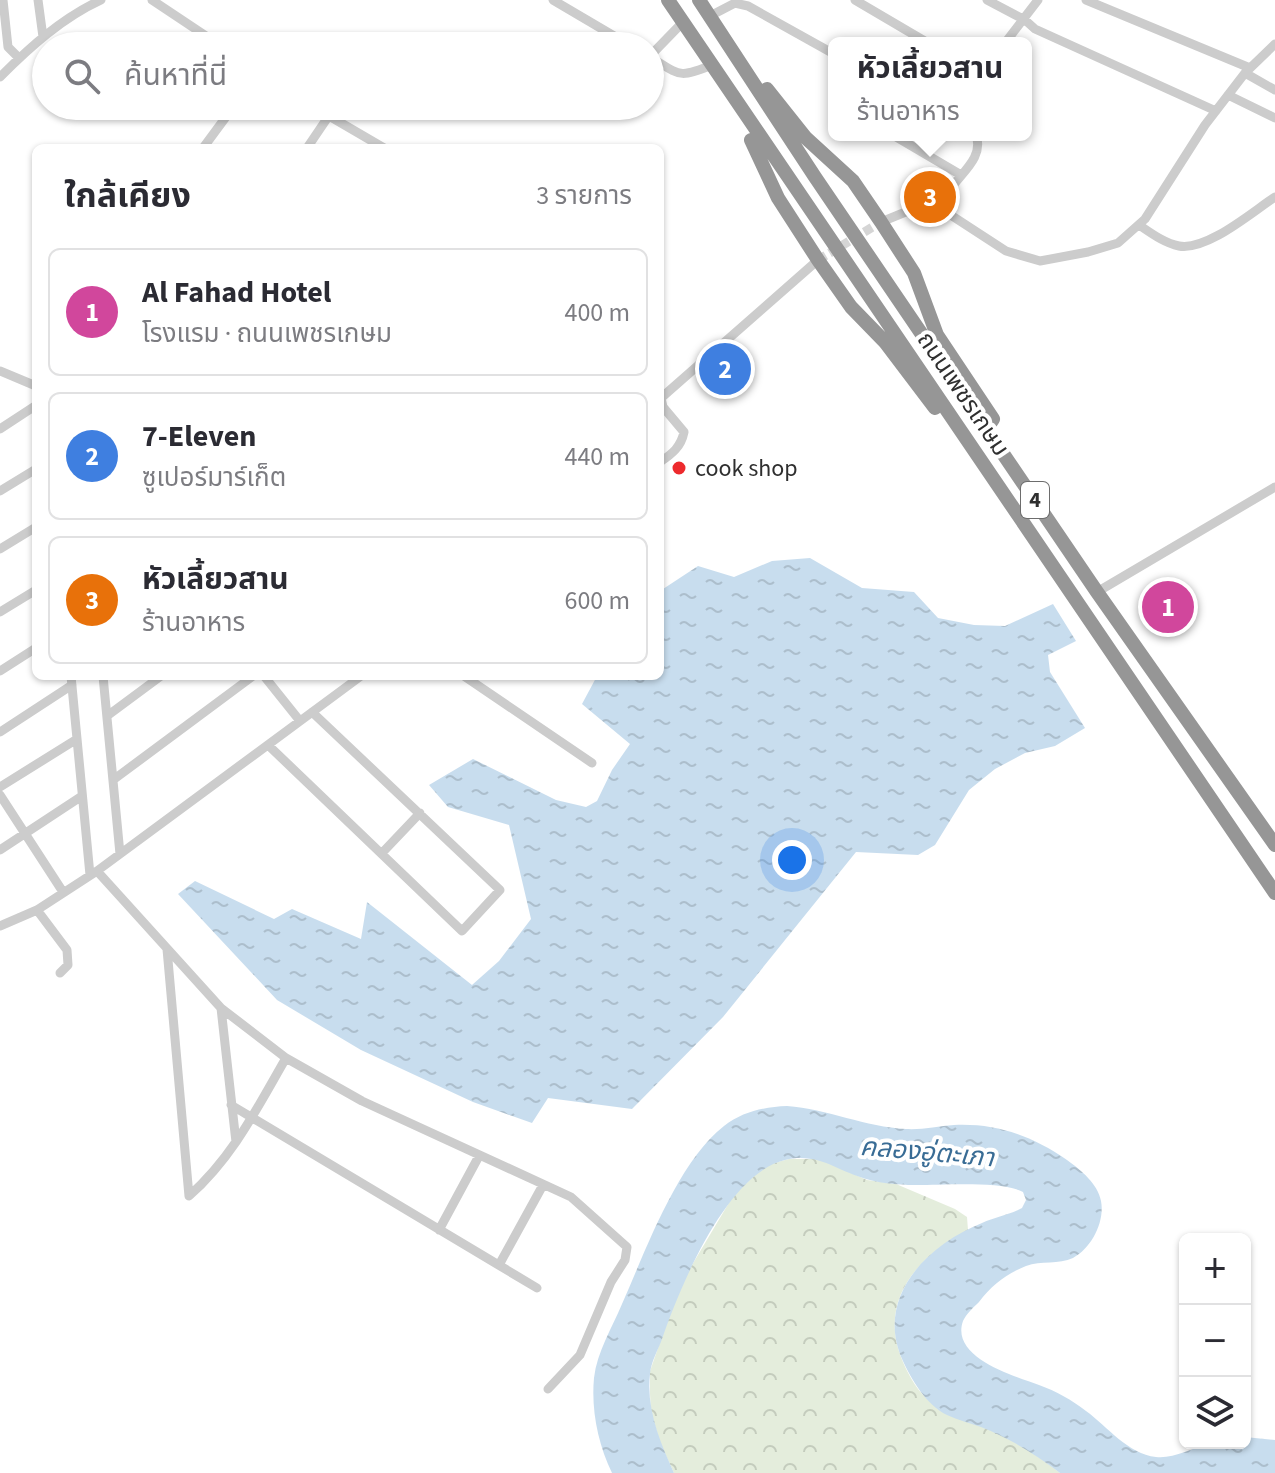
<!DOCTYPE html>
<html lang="th">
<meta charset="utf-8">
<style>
body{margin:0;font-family:"Source Sans 3","Noto Sans Thai",sans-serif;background:#f2f2f3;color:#2b2b33}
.controls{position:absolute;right:24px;bottom:24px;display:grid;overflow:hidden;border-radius:12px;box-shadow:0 2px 6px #0004}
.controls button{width:72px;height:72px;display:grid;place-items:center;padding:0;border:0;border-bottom:2px solid #e1e1e2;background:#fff;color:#2b2b33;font:40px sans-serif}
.you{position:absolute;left:792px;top:860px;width:28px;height:28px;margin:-20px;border:6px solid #fff;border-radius:50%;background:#1a73e8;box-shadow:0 0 0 12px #1a73e833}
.badge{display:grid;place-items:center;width:52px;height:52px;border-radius:50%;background:#ed2a2d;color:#fff;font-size:26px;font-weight:700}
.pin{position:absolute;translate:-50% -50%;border:4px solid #fff;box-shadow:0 2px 8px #0006}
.popup{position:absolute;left:828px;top:37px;width:204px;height:104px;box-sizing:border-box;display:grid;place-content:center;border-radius:12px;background:#fff;filter:drop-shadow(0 2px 6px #0005);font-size:26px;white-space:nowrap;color:#7c7c81}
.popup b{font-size:30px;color:#2b2b33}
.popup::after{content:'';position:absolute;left:50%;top:100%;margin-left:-16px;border:16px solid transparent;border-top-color:#fff}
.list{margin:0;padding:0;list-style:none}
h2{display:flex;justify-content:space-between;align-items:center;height:104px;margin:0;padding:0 32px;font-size:34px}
h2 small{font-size:26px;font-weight:400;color:#7c7c81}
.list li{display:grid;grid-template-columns:52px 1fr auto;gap:24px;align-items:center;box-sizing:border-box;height:128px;margin:0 16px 16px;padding:0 16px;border:2px solid #e1e1e2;border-radius:12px}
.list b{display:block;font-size:30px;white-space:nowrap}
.list p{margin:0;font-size:26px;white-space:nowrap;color:#7c7c81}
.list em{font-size:26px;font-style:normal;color:#7c7c81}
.icon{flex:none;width:44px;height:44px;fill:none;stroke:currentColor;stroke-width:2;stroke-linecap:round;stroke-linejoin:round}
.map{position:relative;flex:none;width:1275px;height:1473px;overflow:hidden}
.search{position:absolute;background:#fff;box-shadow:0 2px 6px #0004;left:32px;top:32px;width:632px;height:88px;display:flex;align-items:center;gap:20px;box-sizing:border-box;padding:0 28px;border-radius:44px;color:#7c7c81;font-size:30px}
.panel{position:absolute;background:#fff;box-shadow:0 2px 6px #0004;left:32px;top:144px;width:632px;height:536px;border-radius:12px}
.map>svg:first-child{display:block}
.forest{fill:url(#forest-crowns)}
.water{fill:url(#water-ripples)}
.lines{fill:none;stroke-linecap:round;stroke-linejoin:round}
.minor-tunnel{stroke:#d5d5d5;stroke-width:9;stroke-dasharray:9 4.5;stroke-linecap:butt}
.minor{stroke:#ccc;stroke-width:9}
.highway{stroke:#969696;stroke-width:14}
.poi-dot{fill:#ed2a2d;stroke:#fff;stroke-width:3}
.labels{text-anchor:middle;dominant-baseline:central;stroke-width:8;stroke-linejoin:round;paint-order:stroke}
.shield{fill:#fff;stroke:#6d6d6d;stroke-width:2}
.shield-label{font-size:22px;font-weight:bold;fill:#2f2f2f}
.street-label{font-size:24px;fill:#2f2f2f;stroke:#fff}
.poi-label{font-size:24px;fill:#2f2f2f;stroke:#fff;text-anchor:start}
.water-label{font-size:26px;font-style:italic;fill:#396c95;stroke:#fff}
</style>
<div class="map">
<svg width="1275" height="1473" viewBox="0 0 1275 1473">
<defs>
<pattern id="forest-crowns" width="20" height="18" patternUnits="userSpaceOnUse" patternTransform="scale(2)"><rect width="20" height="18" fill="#e4eddc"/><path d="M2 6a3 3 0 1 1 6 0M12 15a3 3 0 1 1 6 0" fill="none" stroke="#c4ccbd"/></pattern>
<pattern id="water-ripples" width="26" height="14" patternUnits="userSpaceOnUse" patternTransform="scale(2)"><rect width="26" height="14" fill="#c8ddee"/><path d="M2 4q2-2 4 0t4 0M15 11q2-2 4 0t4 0" fill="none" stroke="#acbecc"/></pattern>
</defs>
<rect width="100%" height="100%" fill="#fff"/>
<!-- forest -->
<path class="forest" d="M789 1159H820L867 1180 896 1184 955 1209 967 1217 968 1230C916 1258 877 1301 903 1362 909 1376 919 1394 931 1402 954 1416 980 1425 1004 1436 1024 1447 1042 1459 1060 1473H674L661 1445 651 1413 650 1394V1371L674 1302 686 1275 733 1196 756 1174 770 1164Z"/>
<!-- water -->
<path class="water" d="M810 558 862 588 914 592 938 618 974 625 1005 626 1053 604 1076 641 1048 655 1050 672 1085 728 1055 746 1025 753 995 769 969 790 935 845 918 855 856 852 723 1017 632 1109 548 1098 532 1123 473 1102 361 1050 277 1000 178 894 195 881 274 919 292 909 361 939 367 902 472 985 499 961 531 919 509 825 448 807 429 785 473 759 556 800 586 807 597 801 612 770 630 744 582 704 597 676H660V591L698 566 734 577 772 561Z
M787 1106C827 1109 866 1127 906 1129 922 1130 938 1126 954 1125 997 1123 1032 1136 1067 1160 1081 1170 1098 1184 1101 1201 1105 1221 1092 1248 1073 1258 1059 1265 1041 1260 1026 1266 1006 1274 992 1285 979 1302 974 1307 966 1314 963 1321 950 1358 1015 1376 1039 1385 1056 1391 1072 1400 1086 1411 1108 1427 1128 1454 1156 1457 1173 1459 1192 1448 1209 1444 1220 1441 1233 1443 1245 1443V1437L1275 1440V1473H1060C1035 1454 1011 1439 981 1427 970 1423 958 1420 947 1415 926 1405 911 1379 902 1359 875 1297 927 1245 982 1223 995 1217 1009 1215 1022 1208L1026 1200 1023 1192C1000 1180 937 1186 908 1185 894 1184 879 1183 866 1179 837 1171 818 1152 785 1160 726 1174 680 1287 662 1339 658 1350 651 1362 650 1374 646 1409 660 1442 674 1473H612C598 1444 591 1410 594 1378 597 1352 612 1328 622 1304 646 1250 677 1163 724 1126 743 1111 765 1107 787 1106Z"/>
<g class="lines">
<!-- minor-tunnel -->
<path class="minor-tunnel" d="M818 260 881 222"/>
<!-- minor -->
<path class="minor" d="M3 0 8 47 19 58
M38 0 43 37
M152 0 221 46
M553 0 631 46
M855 0 928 43
M987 0 1025 20 1035 29 1216 111
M1086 0 1250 68
M710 16 735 3 748 6 834 54
M1005 43 1038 0
M650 56 683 22
M650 57C680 75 678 79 712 65
M1245 73 1275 90
M0 77C30 47 62 18 101 0
M1228 95 1275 118
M312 106 384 148
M893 135 961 175
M203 148 234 106
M307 148 328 117
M943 210 1006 251 1040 261 1088 252 1118 243 1145 219 1205 125 1245 73 1275 44
M943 210C942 182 987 165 976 135
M881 222 908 211 943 210
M1139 225C1151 233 1164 243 1179 246 1207 251 1252 212 1275 197
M0 371 36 386
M0 429 35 406 36 408
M660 462C672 454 681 447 684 432L663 407 661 398 818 260
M0 491 36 469
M0 549 36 527
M1097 592 1275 487
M0 612 36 590
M0 671 36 648
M71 676 90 875
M103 676 120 854
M264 676 300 721
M464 676 592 763
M107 716 161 676
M0 732 72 685
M268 745 462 931 500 890 312 712
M113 780 253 676
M0 787 77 739
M0 795 63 892
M0 850 82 796
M382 853 420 813
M97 871 221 1008 286 1058 362 1101 571 1197 627 1247 625 1260 611 1282 580 1355 548 1389
M37 910 67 950 68 965 60 973
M0 926 37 910 97 871 361 676
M167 949 189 1196C233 1157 257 1108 286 1058
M221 1008 236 1142
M231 1105 537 1288
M439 1230 479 1156
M499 1265 543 1185"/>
<!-- highway -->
<path class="highway" d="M668 0 1275 893
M699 0 815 177 1097 592 1275 845
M767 89 806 138 853 181 881 222 914 273 937 335 993 419 991 422
M751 140 778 198 818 260 851 307 885 342 935 408"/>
</g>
<!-- markers -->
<circle class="poi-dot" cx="679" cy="468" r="8"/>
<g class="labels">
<!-- shield labels -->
<rect class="shield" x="1021" y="482" width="28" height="36" rx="6"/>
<g class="shield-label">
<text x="1035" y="500">4</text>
</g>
<!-- street labels -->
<g class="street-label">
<text transform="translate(963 394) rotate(56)">ถนนเพชรเกษม</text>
</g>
<!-- poi labels -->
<g class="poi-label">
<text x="695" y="468">cook shop</text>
</g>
<!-- water labels -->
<g class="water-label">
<text transform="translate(927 1152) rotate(5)">คลองอู่ตะเภา</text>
</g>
</g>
</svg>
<div class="controls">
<button>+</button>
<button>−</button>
<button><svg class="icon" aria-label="layers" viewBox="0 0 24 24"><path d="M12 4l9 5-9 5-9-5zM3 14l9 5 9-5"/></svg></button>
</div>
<div class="you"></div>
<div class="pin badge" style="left:1168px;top:607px;background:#d1479c">1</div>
<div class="pin badge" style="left:725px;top:369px;background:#3f7fe0">2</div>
<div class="pin badge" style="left:930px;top:197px;background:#e8710a">3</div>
<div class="popup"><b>หัวเลี้ยวสาน</b>ร้านอาหาร</div>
<div class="search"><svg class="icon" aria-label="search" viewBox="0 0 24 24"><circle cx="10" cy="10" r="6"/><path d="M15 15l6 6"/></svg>ค้นหาที่นี่</div>
<section class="panel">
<h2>ใกล้เคียง<small>3 รายการ</small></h2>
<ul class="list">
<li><span class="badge" style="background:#d1479c">1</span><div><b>Al Fahad Hotel</b><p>โรงแรม · ถนนเพชรเกษม</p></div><em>400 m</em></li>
<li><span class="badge" style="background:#3f7fe0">2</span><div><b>7-Eleven</b><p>ซูเปอร์มาร์เก็ต</p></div><em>440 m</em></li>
<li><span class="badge" style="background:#e8710a">3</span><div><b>หัวเลี้ยวสาน</b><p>ร้านอาหาร</p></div><em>600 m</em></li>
</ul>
</section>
</div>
